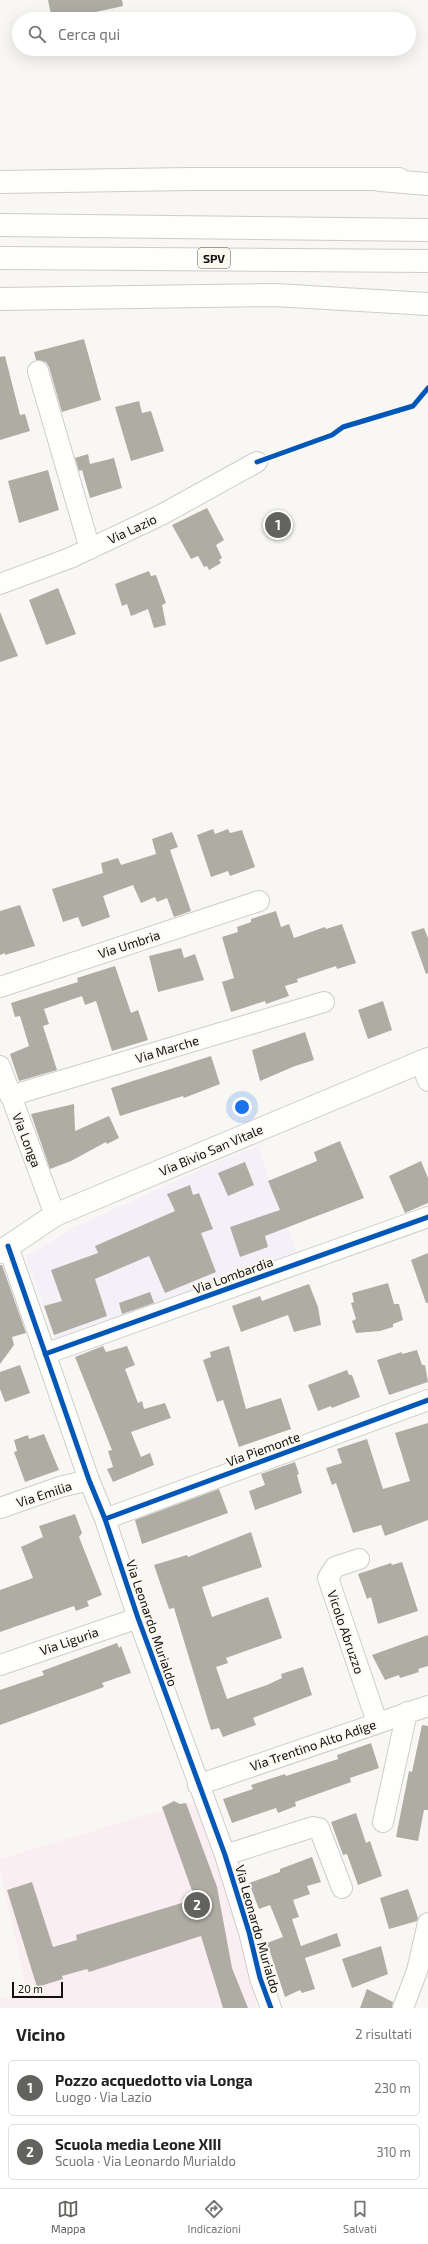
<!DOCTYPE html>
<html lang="it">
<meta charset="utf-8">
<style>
body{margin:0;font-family:"Exo 2",sans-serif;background:#f6f6f6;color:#222}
.scale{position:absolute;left:12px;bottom:10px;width:51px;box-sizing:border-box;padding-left:4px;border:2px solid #12110f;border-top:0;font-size:11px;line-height:14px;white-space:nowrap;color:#12110f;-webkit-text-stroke:3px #fbf8f0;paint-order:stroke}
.you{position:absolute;left:242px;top:1107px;width:14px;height:14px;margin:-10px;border:3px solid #fff;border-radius:50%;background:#1a73e8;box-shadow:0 0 0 6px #1a73e833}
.badge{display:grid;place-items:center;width:26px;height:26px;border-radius:50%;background:#62625f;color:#fff;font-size:13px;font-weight:700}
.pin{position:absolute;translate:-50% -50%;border:2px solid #fff;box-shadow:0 1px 4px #0006}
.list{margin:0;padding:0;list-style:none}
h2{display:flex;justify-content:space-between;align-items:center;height:52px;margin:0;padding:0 16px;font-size:17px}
h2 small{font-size:13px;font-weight:400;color:#767676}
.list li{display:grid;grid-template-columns:26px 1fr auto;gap:12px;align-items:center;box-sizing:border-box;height:56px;margin:0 8px 8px;padding:0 8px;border:1px solid #e0e0e0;border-radius:6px}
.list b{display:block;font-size:15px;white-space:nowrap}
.list p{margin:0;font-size:13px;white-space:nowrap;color:#767676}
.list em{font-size:13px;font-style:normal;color:#767676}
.icon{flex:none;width:22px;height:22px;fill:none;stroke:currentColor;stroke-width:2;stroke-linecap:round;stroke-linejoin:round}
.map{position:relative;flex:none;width:428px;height:2008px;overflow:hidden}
.search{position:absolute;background:#fff;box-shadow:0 4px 16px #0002;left:12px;right:12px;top:12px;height:44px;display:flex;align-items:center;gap:10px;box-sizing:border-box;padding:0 14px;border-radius:22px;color:#767676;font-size:15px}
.sheet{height:180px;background:#fff}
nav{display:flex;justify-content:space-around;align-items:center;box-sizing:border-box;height:56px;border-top:1px solid #e0e0e0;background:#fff;font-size:11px;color:#767676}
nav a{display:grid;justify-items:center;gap:2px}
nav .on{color:#62625f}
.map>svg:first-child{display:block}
.industrial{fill:#f4f0f8}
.education{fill:#fbeef3}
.building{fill:#afaca4}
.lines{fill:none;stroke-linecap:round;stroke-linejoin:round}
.minor-casing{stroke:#cecdca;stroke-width:22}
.secondary-casing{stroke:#cecdca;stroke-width:24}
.primary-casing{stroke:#cecdca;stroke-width:24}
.motorway-casing{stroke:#cecdca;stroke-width:24}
.minor{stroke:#fefefd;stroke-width:20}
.secondary{stroke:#fefefd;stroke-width:22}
.primary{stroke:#fefefd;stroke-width:22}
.motorway{stroke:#fefefd;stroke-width:22}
.cycleway-casing{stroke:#fbf8f0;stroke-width:8}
.cycleway{stroke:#0057b8;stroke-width:5}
.labels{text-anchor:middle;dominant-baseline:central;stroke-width:4;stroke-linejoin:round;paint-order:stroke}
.shield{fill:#fbf8f0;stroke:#585652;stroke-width:1}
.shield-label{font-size:12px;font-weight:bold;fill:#12110f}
.street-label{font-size:13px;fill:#12110f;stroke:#fbf8f0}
</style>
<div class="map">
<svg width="428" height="2008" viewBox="0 0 428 2008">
<rect width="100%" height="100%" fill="#f8f7f3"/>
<!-- industrial -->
<path class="industrial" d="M266 1143 258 1148 300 1261 57 1346 27 1260V1256L73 1228 213 1164Z"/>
<!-- education -->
<path class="education" d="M206 1800 231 1873 257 2008H0V1999L27 1993 0 1869V1859L176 1806Z"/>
<!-- building -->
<path class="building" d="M48 0H122L123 6 64 19H52Z
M84 339 101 400 62 412 49 367 46 362 36 360 34 352Z
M5 356 20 415 25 414 30 431 0 440V357Z
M139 401 142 413 151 411 164 451 131 461 115 407Z
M88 454 90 464 114 458 122 488 90 498 82 470 79 471 75 458Z
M48 470 59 510 19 523 8 481Z
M207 508 224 540 216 545 222 558 219 560 221 563 209 570 207 566 204 567 198 556 191 559 172 525Z
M149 571 151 576 156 575 166 603 162 605 166 625 154 628 148 609 131 616 127 604 122 606 115 584Z
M58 588 76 634 46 645 29 600Z
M0 612 18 656 0 662Z
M213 829 215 834 228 829 230 833 242 830 255 867 230 876 228 871 211 877 197 835Z
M172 832 178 847 170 850 191 911 174 917 167 898 157 902 155 897 141 903 133 885 103 896 110 917 82 927 78 917 63 922 52 889 103 873 101 863 118 858 121 865 156 854 152 839Z
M20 905 35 946 5 955V953L0 955V911Z
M276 911 281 927 289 924 294 938 325 927 326 929 342 924 356 963 337 969 336 966 297 979 298 982 285 986 289 996 266 1004 265 1001 231 1012 222 982 234 978 222 937 238 932 237 927 251 922V919Z
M424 928 428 938V973L426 974 411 932Z
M181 948 184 958 195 954 204 980 158 992 149 956Z
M115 966 131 1013 138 1010 148 1040 112 1051 96 1001 85 1005 82 996 44 1009 49 1024 43 1026 57 1070 19 1081 10 1054 29 1046 20 1016 15 1017 11 1003 78 982 77 978Z
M383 1001 392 1030 368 1039 358 1010Z
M305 1032 314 1060 295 1066 260 1081 252 1050Z
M211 1056 220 1084 184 1098 183 1096 120 1116 111 1088Z
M74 1104 75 1131 109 1116 119 1138 107 1144 106 1142 71 1161 50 1169 31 1114Z
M340 1141 364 1198 265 1236 268 1247 240 1257 230 1227 280 1210 268 1181 317 1161 314 1152Z
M421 1161 428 1178V1203L405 1213 389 1176Z
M245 1162 254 1185 228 1196 218 1173Z
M190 1185 193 1195 199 1193 213 1229 201 1233 216 1272 165 1293 149 1256 95 1279 107 1316 54 1335 44 1306 62 1301 51 1270 98 1253 95 1246 175 1211 167 1194Z
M428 1253V1303H426L411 1260Z
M0 1265H2L26 1333 12 1337 14 1345 0 1364Z
M388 1283 394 1304H399L403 1320 393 1324V1327L380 1331 356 1333 352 1321 356 1319 351 1303 354 1302 352 1293Z
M309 1284 318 1307 321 1325 294 1332 288 1315 241 1332 232 1306 260 1296 262 1301Z
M150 1292 154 1303 122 1314 119 1303Z
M103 1346 106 1352 127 1346 135 1365 125 1369 138 1403 142 1401 144 1409 165 1403 171 1418 131 1432 141 1457 150 1453 154 1465 113 1482 107 1469 113 1467 108 1451 112 1450 75 1357Z
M229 1346 246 1409 281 1398 291 1429 239 1447 223 1400 217 1402 203 1360 211 1357 210 1352Z
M417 1350 422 1365H425L428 1382 389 1395 377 1360 402 1352V1354Z
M20 1365 30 1393 5 1402 0 1389V1372Z
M347 1370 349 1375H352L360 1397 332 1408 331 1406 318 1411 308 1385Z
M428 1423V1520L385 1536 381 1525 353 1533 336 1483 332 1485 326 1468 342 1463 337 1449 367 1439 383 1489 410 1481 395 1433Z
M44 1434 59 1470 25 1482 14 1452 17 1451 14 1440 28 1435 29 1439Z
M295 1462 299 1474 297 1475 302 1493 255 1510 249 1491 265 1485 261 1474Z
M219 1489 228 1513 142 1544 135 1520Z
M75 1514 82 1533 79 1537 102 1595 87 1601 89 1606 76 1611 74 1606 0 1632V1590L33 1578 21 1547 43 1537 39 1526Z
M251 1532 262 1567 202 1587 212 1617 268 1597 282 1638 226 1658 228 1663 216 1667 227 1699 267 1685 282 1678 281 1674 303 1667 312 1695 253 1718 256 1725 223 1737 219 1728 211 1730 174 1608 169 1609 154 1565 187 1555 188 1557Z
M402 1562 418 1611 378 1624 371 1597 367 1599 358 1574 391 1563 392 1565Z
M428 1635V1666L418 1669 419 1672 400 1678 399 1675 385 1680 372 1655Z
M117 1643 119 1648 121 1646 131 1673 102 1683 104 1687 0 1725V1690L44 1675 42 1671Z
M422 1725 428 1726V1810H424L418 1841 396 1837 409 1771 412 1772Z
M371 1743 379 1768 350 1778 351 1782 295 1802 296 1806 278 1813 276 1808 232 1823 223 1799 253 1789 251 1785 285 1774 286 1776 338 1759 337 1755Z
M174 1801 180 1804 186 1803 217 1887 232 1968 248 2008H223L201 1936 89 1972 87 1969 62 1976 63 1979 37 1987 7 1890 32 1882 53 1947 77 1940 76 1935 195 1899 162 1807Z
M356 1813 366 1843 370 1841 382 1876 358 1885 347 1854 343 1855 331 1822Z
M312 1857 321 1882 307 1886 310 1894 293 1900 299 1917 292 1919 301 1946 337 1933 341 1946 305 1958 315 1989 302 1993 300 1990 285 1997 267 1943 283 1937 270 1905 259 1909 249 1883 280 1872V1869Z
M408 1889 418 1918 417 1921 389 1929 380 1898Z
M381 1946 388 1974 352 1988 342 1959Z
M367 1989 393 2002 392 2008H360Z"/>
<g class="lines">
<defs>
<path id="minor" d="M38 371 90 549
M0 584 70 558 161 515 257 462
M0 987 259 901
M421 1062 428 1081
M0 1066 55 1215
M10 1096 324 1002
M8 1246 89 1480 105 1519 138 1618 225 1855 249 1932 260 1978 271 2008
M45 1354 428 1217
M0 1508 60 1487 89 1480
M105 1519 428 1400
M359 1559 335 1567 328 1578 377 1722
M0 1665 138 1618
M198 1785 428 1706
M383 1822 407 1712
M225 1855 313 1827 319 1828 342 1888
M403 2008 417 1971 428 1923"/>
<path id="secondary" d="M0 1252 55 1215 428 1059"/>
<path id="primary" d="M0 182 188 179H399
M0 299 275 295 428 304"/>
<path id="motorway" d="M380 180 428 184
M0 225 428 230
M0 258 428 261"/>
</defs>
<!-- minor casing -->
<use href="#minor" class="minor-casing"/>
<!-- secondary casing -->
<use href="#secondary" class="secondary-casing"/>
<!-- primary casing -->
<use href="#primary" class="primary-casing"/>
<!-- motorway casing -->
<use href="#motorway" class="motorway-casing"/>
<!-- minor -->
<use href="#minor" class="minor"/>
<!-- secondary -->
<use href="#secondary" class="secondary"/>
<!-- primary -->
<use href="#primary" class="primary"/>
<!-- motorway -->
<use href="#motorway" class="motorway"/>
<defs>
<path id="cycleway" d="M257 462 332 435 343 427 413 406 428 388
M8 1246 89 1480 105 1519 138 1618 225 1855 249 1932 260 1978 271 2008
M45 1354 428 1217
M105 1519 428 1400"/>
</defs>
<!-- cycleway casing -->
<use href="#cycleway" class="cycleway-casing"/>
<!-- cycleway -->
<use href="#cycleway" class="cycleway"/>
</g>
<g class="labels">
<!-- shield labels -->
<rect class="shield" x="198" y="248" width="32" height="20" rx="3"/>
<g class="shield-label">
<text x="214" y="258">SPV</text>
</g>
<!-- street labels -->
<g class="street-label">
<text transform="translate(132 529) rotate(-25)">Via Lazio</text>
<text transform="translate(129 944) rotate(-18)">Via Umbria</text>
<text transform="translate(167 1049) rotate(-17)">Via Marche</text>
<text transform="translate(27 1140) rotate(69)">Via Longa</text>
<text transform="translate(211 1150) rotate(-23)">Via Bivio San Vitale</text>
<text transform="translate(233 1275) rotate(-20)">Via Lombardia</text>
<text transform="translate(263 1449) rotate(-20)">Via Piemonte</text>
<text transform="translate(44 1494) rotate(-18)">Via Emilia</text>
<text transform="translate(152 1623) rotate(71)">Via Leonardo Murialdo</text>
<text transform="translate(346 1632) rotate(71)">Vicolo Abruzzo</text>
<text transform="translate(69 1641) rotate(-19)">Via Liguria</text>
<text transform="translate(313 1745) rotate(-19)">Via Trentino Alto Adige</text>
<text transform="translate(258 1929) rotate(74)">Via Leonardo Murialdo</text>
</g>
</g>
</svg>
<div class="scale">20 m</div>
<div class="you"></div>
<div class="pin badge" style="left:278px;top:525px">1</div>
<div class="pin badge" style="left:197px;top:1905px">2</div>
<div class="search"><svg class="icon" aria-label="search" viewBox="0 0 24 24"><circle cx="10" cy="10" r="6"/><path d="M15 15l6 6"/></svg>Cerca qui</div>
</div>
<section class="sheet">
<h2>Vicino<small>2 risultati</small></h2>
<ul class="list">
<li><span class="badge">1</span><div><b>Pozzo acquedotto via Longa</b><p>Luogo · Via Lazio</p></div><em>230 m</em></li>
<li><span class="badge">2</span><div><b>Scuola media Leone XIII</b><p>Scuola · Via Leonardo Murialdo</p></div><em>310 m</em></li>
</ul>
</section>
<nav>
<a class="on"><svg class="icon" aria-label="map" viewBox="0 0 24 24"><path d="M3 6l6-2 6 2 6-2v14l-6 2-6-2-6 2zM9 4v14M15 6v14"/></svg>Mappa</a>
<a><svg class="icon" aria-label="directions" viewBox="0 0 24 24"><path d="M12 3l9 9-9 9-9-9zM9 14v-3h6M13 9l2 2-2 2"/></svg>Indicazioni</a>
<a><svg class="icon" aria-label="saved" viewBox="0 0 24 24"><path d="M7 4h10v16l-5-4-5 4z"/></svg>Salvati</a>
</nav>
